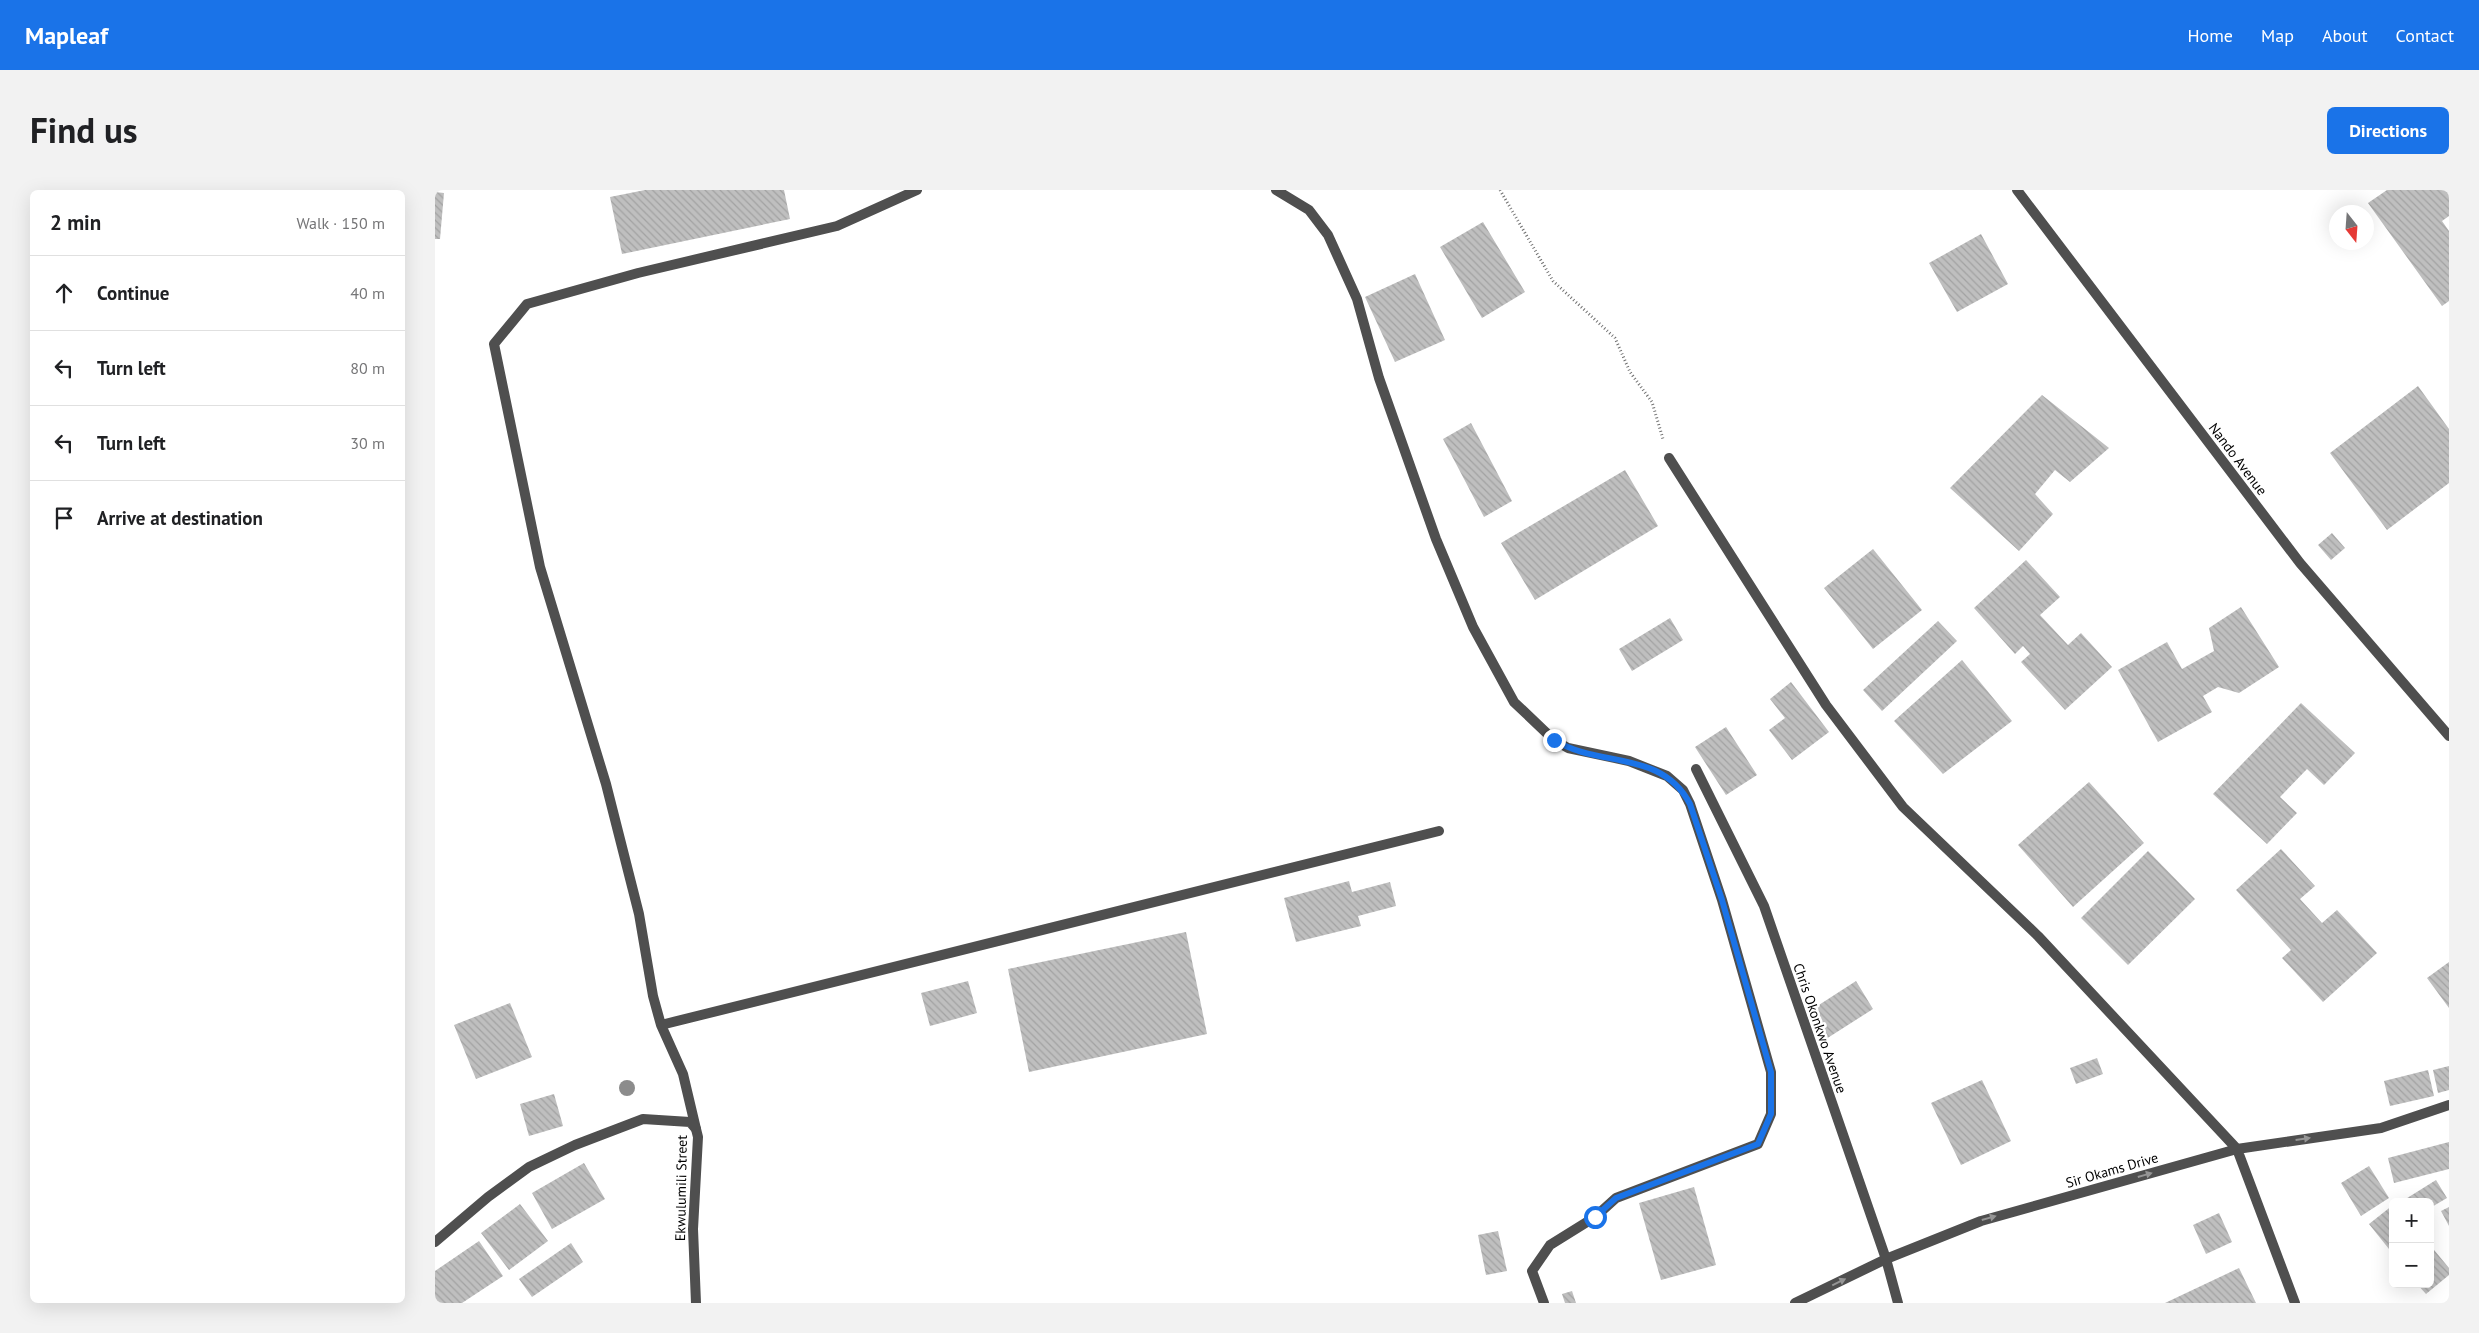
<!DOCTYPE html>
<meta charset="utf-8">
<style>
body{margin:0;font-family:"PT Sans",sans-serif;background:#f2f2f2;color:#202124}
.controls{position:absolute;right:15px;bottom:15px;display:grid;overflow:hidden;border-radius:8px;box-shadow:0 5px 20px #0002}
.controls button{width:45px;height:45px;display:grid;place-items:center;padding:0;border:0;border-bottom:1px solid #e0e0e0;background:#fff;color:#202124;font:25px sans-serif}
.compass{position:absolute;left:1894px;top:15px;width:45px;height:45px;border-radius:50%;background:#fff;box-shadow:0 5px 20px #0002;rotate:163deg}
.stop{position:absolute;width:15px;height:15px;margin:-11px;border:4px solid #1a73e8;border-radius:50%;background:#fff}
.stop.end{background:#1a73e8;border-color:#fff;box-shadow:0 1px 5px #0008}
.list{margin:0;padding:0;list-style:none}
h2{display:flex;justify-content:space-between;align-items:center;height:65px;margin:0;padding:0 20px;font-size:21px}
h2 small{font-size:16px;font-weight:400;color:#757577}
.list li{display:grid;grid-template-columns:32px 1fr auto;gap:15px;align-items:center;box-sizing:border-box;height:75px;padding:0 20px;border-top:1px solid #e0e0e0}
.list b{display:block;font-size:19px;white-space:nowrap}
.list em{font-size:16px;font-style:normal;color:#757577}
.icon{flex:none;width:28px;height:28px;fill:none;stroke:currentColor;stroke-width:2;stroke-linecap:round;stroke-linejoin:round}
.map{position:relative;flex:none;width:2014px;height:1113px;overflow:hidden;border-radius:8px}
header{display:flex;align-items:center;gap:30px;box-sizing:border-box;height:70px;padding:0 25px;background:#1a73e8;color:#fff}
header strong{font-size:24px}
nav{display:flex;gap:28px;margin-inline-start:auto;font-size:18px}
.intro{display:flex;align-items:center;justify-content:space-between;box-sizing:border-box;height:120px;padding:0 30px}
h1{margin:0;font-size:35px}
.button{padding:12px 22px;border-radius:8px;background:#1a73e8;color:#fff;font-size:18px;font-weight:700}
main{display:flex;gap:30px;padding:0 30px}
aside{flex:1;background:#fff;border-radius:8px;box-shadow:0 5px 20px #0002}
.map>svg:first-child{display:block}
.building{fill:url(#building-back-hatch)}
.lines{fill:none;stroke-linecap:round;stroke-linejoin:round}
.path{stroke:#717171;stroke-width:3;stroke-dasharray:1 2.5;stroke-linecap:butt}
.lane{stroke:#4f4f4f;stroke-width:10}
.street{stroke:#4f4f4f;stroke-width:10}
.tree{fill:#8c8c8c}
.oneway{fill:#959595}
.route{stroke:#1a73e8;stroke-width:6}
.labels{text-anchor:middle;dominant-baseline:central;stroke-width:5;stroke-linejoin:round;paint-order:stroke}
.street-label{font-size:14px;fill:#000;stroke:#fff}
</style>
<header>
<strong>Mapleaf</strong>
<nav><a>Home</a><a>Map</a><a>About</a><a>Contact</a></nav>
</header>
<div class="intro"><h1>Find us</h1><a class="button">Directions</a></div>
<main>
<aside>
<h2>2 min<small>Walk · 150 m</small></h2>
<ul class="list">
<li><svg class="icon" aria-label="ahead" viewBox="0 0 24 24"><path d="M12 20V5M6 11l6-6 6 6"/></svg><div><b>Continue</b></div><em>40 m</em></li>
<li><svg class="icon" aria-label="left" viewBox="0 0 24 24"><path d="M17 20v-9H6M10 6l-5 5 5 5"/></svg><div><b>Turn left</b></div><em>80 m</em></li>
<li><svg class="icon" aria-label="left" viewBox="0 0 24 24"><path d="M17 20v-9H6M10 6l-5 5 5 5"/></svg><div><b>Turn left</b></div><em>30 m</em></li>
<li><svg class="icon" aria-label="arrive" viewBox="0 0 24 24"><path d="M6 21V4h12l-3 4 3 4H6"/></svg><div><b>Arrive at destination</b></div></li>
</ul>
</aside>
<div class="map">
<svg width="2014" height="1113" viewBox="0 0 2014 1113">
<defs>
<pattern id="building-back-hatch" width="6" height="6" patternUnits="userSpaceOnUse" patternTransform="scale(1.25)"><rect width="6" height="6" fill="#bfbfbf"/><path d="M-1 5l2 2M0 0l6 6M5-1l2 2" fill="none" stroke="#a2a2a2"/></pattern>
</defs>
<rect width="100%" height="100%" fill="#fff"/>
<!-- building -->
<path class="building" d="M210 0H349L355 29 187 64 175 7Z
M1952 0H2014V26L2007 31 2014 41V111L2007 116 1933 13Z
M0 2 9 3 5 49H0Z
M1048 32 1090 102 1047 128 1005 57Z
M1546 44 1573 94 1522 122 1494 73Z
M980 84 1010 150 960 172 930 107Z
M1983 196 2014 239V293L1952 340 1895 263Z
M1607 205 1674 258 1635 292 1620 280 1600 304 1618 324 1584 361 1515 298Z
M1036 233 1077 311 1049 327 1008 249Z
M1190 280 1223 336 1100 410 1066 353Z
M1897 343 1910 358 1896 370 1883 355Z
M1438 359 1487 420 1438 459 1389 398Z
M1591 370 1625 407 1605 425 1633 455 1646 443 1677 477 1630 520 1586 472 1595 464 1588 456 1580 464 1539 418Z
M1806 417 1844 477 1804 503 1783 497 1768 506 1777 522 1723 552 1683 480 1732 452 1747 479 1779 461 1774 438Z
M1235 428 1248 450 1197 481 1184 459Z
M1503 431 1522 451 1447 521 1428 500Z
M1527 470 1577 531 1508 584 1459 531Z
M1356 492 1394 542 1357 570 1334 540 1350 528 1335 509Z
M1866 513 1920 563 1889 595 1872 579 1845 607 1862 623 1832 654 1778 604Z
M1291 537 1322 585 1291 605 1260 557Z
M1654 592 1709 653 1638 717 1583 655Z
M1846 659 1880 696 1865 709 1887 733 1902 720 1942 763 1888 812 1847 768 1856 760 1801 700Z
M1713 661 1760 709 1693 775 1646 728Z
M914 691 917 702 955 692 961 716 923 726 926 736 861 752 849 708Z
M751 742 772 844 594 882 573 779Z
M2014 772V818L1992 788Z
M533 791 542 823 495 836 486 803Z
M1421 791 1438 819 1391 849 1373 822Z
M75 813 97 867 41 889 19 835Z
M1662 868 1668 884 1641 894 1635 878Z
M2014 876V900L2003 903 1998 880Z
M1993 880 1999 906 1955 916 1949 891Z
M1547 890 1576 951 1526 975 1496 913Z
M119 904 128 936 94 946 85 914Z
M2014 952V979L1959 993 1953 968Z
M149 973 170 1009 117 1039 97 1003Z
M1934 976 1954 1008 1926 1026 1906 993Z
M2001 990 2012 1008 1995 1018V1012H1970L1969 1010Z
M1259 997 1281 1075 1226 1090 1204 1013Z
M85 1014 113 1051 74 1080 46 1043Z
M1958 1015V1064L1934 1034Z
M2014 1017V1036L2006 1021Z
M1784 1023 1797 1052 1771 1064 1758 1035Z
M1063 1041 1072 1081 1051 1085 1043 1045Z
M44 1051 68 1086 27 1113H0V1081Z
M136 1053 148 1072 97 1107 84 1089Z
M1995 1055 2014 1078V1085L1991 1104 1982 1094H1995Z
M1804 1078 1821 1113H1730Z
M1137 1101 1141 1113H1130L1127 1104Z"/>
<g class="lines">
<!-- path -->
<path class="path" d="M1065 0 1118 91 1180 148 1195 182 1217 212 1228 249"/>
<!-- lane -->
<path class="lane" d="M841 0 874 20 893 45 922 109 944 188 1001 349 1038 437 1079 512 1119 550 1133 558 1194 571 1232 586 1248 600 1255 614 1287 710 1336 882V924L1323 954 1181 1008 1160 1027 1115 1055 1097 1081 1109 1113
M226 835 1004 641
M261 939 248 884 226 835 218 806 204 724 171 594 105 377 59 154 92 114 203 83 402 36 482 0"/>
<!-- street -->
<path class="street" d="M1582 0 1865 373 2014 546
M1234 268 1391 515 1468 617 1603 746 1802 959 1860 1113
M1261 579 1329 716 1451 1069 1463 1113
M0 1052 53 1007 94 977 140 955 208 929 255 932 261 939 263 947 258 1039 261 1113
M1360 1113 1451 1069 1546 1031 1802 959 1946 938 2014 915"/>
</g>
<!-- trees -->
<circle class="tree" cx="192" cy="898" r="8"/>
<!-- one-way arrows -->
<defs><path id="oneway-solid" d="M-6-.8H1V-3.2L6.5 0L1 3.2V.8H-6Z" transform="scale(1.25)"/></defs>
<g class="oneway">
<use href="#oneway-solid" transform="translate(1868 949) rotate(-8)"/>
<use href="#oneway-solid" transform="translate(1710 985) rotate(-16)"/>
<use href="#oneway-solid" transform="translate(1554 1028) rotate(-16)"/>
<use href="#oneway-solid" transform="translate(1404 1092) rotate(-26)"/>
</g>
<g class="lines">
<!-- route -->
<path class="route" d="M1119 550C1164 578 1226 559 1255 614L1287 710 1336 882V924L1323 954 1181 1008 1160 1027"/>
</g>
<g class="labels">
<!-- street labels -->
<g class="street-label">
<text transform="translate(1803 269) rotate(53)">Nando Avenue</text>
<text transform="translate(1385 838) rotate(71)">Chris Okonkwo Avenue</text>
<text transform="translate(1677 980) rotate(-16)">Sir Okams Drive</text>
<text transform="translate(246 998) rotate(-89)">Ekwulumili Street</text>
</g>
</g>
</svg>
<div class="controls">
<button>+</button>
<button>−</button>
</div>
<svg class="compass" viewBox="-18 -18 36 36"><path d="M0-13l5 13h-10z" fill="#e53935"/><path d="M0 13l5-13h-10z" fill="#757577"/></svg>
<div class="stop" style="left:1160px;top:1027px"></div>
<div class="stop end" style="left:1119px;top:550px"></div>
</div>
</main>
